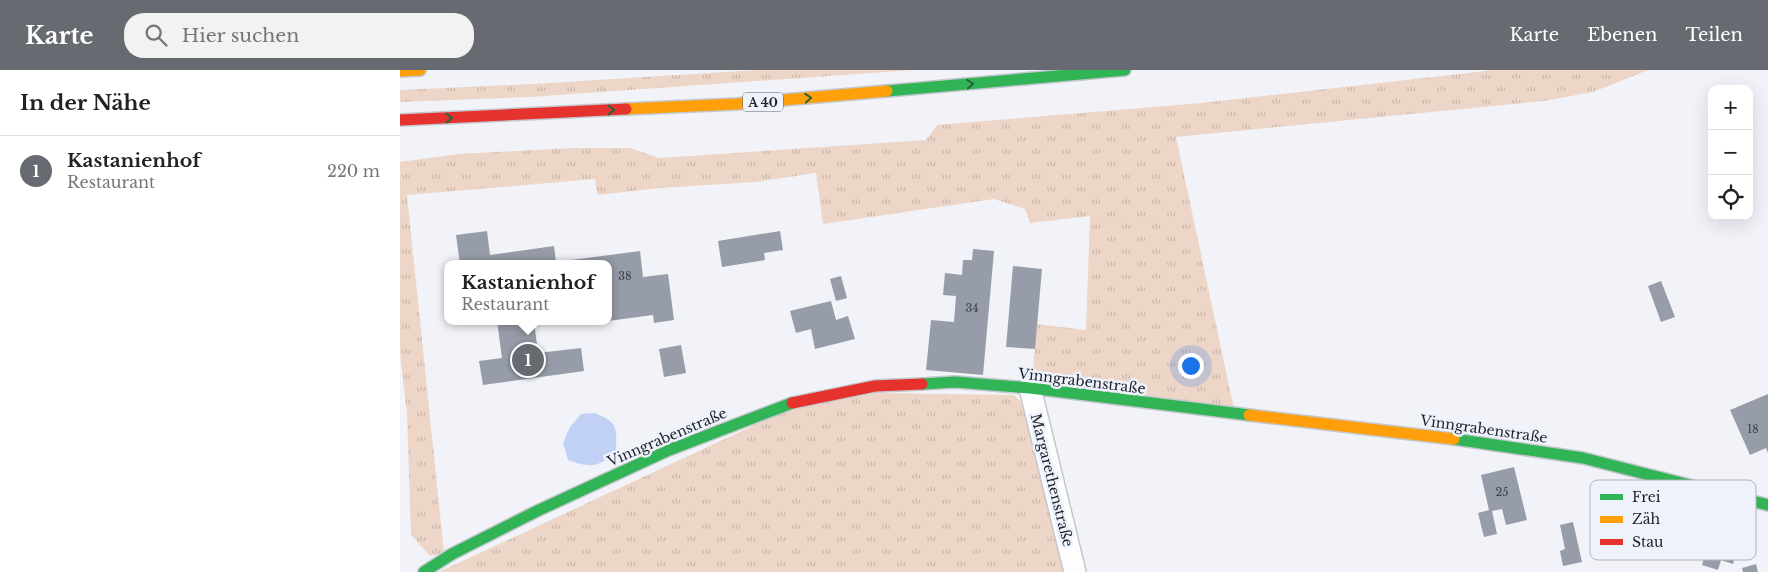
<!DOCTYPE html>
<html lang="de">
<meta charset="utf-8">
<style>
body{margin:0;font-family:"Libre Baskerville",serif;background:#f2f2f2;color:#222}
.controls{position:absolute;right:15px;top:15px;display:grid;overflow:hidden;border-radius:10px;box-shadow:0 5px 20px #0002}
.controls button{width:45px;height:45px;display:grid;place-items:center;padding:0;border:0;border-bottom:1px solid #e0e0e0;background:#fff;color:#222;font:25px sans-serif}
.you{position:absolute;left:790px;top:295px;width:18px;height:18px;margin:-12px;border:4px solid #fff;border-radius:50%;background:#1a73e8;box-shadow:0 0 0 8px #1a73e833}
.badge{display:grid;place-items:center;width:32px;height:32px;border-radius:50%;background:#676a71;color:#fff;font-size:16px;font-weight:700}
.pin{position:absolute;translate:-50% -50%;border:2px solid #fff;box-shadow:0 1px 5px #0006}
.popup{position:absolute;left:44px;top:190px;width:168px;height:65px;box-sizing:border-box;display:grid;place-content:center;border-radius:10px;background:#fff;filter:drop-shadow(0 1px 4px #0005);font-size:16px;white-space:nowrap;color:#767676}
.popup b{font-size:19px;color:#222}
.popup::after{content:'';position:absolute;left:50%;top:100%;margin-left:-10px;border:10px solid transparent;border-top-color:#fff}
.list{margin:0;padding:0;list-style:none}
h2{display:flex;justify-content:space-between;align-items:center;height:65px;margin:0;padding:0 20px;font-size:21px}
h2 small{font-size:16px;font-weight:400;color:#767676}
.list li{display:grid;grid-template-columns:32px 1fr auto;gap:15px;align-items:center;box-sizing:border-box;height:70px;padding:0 20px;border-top:1px solid #e0e0e0}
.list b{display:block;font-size:19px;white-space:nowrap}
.list p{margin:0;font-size:16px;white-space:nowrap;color:#767676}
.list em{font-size:16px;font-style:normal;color:#767676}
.icon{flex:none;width:28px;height:28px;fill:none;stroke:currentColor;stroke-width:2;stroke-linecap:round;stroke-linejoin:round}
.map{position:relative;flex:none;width:1368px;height:502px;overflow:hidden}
header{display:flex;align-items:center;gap:30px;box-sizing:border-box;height:70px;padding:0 25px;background:#676a71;color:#fff}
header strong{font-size:24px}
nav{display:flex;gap:28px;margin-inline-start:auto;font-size:18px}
.search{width:350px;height:45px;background:#f2f2f2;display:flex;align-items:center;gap:12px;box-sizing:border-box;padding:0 18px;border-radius:20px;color:#767676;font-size:19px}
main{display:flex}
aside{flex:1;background:#fff}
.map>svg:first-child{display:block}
.grass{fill:url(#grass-tufts)}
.water{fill:#c1d1f6}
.building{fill:#979ca9}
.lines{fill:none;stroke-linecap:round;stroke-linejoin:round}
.street-casing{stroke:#c4c7cd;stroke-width:24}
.fast-casing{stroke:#c4c7cd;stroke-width:14}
.slow-casing{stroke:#c4c7cd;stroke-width:14}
.jam-casing{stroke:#c4c7cd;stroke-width:14}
.street{stroke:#fdfdfe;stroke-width:21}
.fast{stroke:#30b455;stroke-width:11}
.slow{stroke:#ff9f0a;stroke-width:11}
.jam{stroke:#e5322d;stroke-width:11}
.oneway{stroke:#26633c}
.labels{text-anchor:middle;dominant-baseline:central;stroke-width:5;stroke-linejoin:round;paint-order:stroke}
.number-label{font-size:11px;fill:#3c4048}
.shield{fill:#eef2fb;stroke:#5c6067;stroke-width:1}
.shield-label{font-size:12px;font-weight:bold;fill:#1d2128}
.street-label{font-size:14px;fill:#1d2128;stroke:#eef2fb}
.key{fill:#eef2fb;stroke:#afb3bc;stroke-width:1}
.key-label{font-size:14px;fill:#1d2128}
</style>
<header>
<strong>Karte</strong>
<div class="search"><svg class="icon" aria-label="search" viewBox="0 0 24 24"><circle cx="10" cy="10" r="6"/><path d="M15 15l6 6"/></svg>Hier suchen</div>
<nav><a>Karte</a><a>Ebenen</a><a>Teilen</a></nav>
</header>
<main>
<aside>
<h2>In der Nähe<small></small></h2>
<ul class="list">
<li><span class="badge">1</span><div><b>Kastanienhof</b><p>Restaurant</p></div><em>220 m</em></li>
</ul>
</aside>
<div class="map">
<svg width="1368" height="502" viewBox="0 0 1368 502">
<defs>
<pattern id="grass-tufts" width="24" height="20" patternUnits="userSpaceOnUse" patternTransform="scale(1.25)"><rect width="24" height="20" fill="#edd6c8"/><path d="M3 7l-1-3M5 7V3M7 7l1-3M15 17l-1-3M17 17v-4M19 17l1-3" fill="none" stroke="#cbb7ac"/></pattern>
</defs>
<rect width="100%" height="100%" fill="#f1f3f8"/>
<!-- grass -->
<path class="grass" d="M358 0H514L130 27 0 32V20L132 14Z
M1095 0H1248L1193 22 1144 31 776 67 834 339 632 310 637 254 686 260 690 146 630 153 625 139 594 129 423 154 416 103 355 112 260 118 197 125 195 109 7 125 44 483 30 486 11 465 7 344 0 283V92L59 84 172 78H230L259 88 526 70 537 55 801 33Z
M476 323 614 325 627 337 670 502H39L385 341Z"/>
<!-- water -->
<path class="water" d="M195 343C218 352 217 358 216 381 199 398 190 398 168 390L163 373 170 357 181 344Z"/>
<!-- building -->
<path class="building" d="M87 161 90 185 154 176 156 192 240 181 243 207 268 204 274 250 254 253 253 245 208 251V194H60L56 165Z
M380 161 383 180 364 183 365 190 322 197 318 171Z
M573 179 594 181 583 305 526 300 531 250 554 252 556 226 543 225 545 203 562 205 563 190H572Z
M613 196 642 199 635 279 606 277Z
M441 206 447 228 436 231 430 209Z
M1261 211 1275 247 1261 252 1248 216Z
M431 231 436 250 448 246 455 269 415 279 411 259 396 263 390 241Z
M97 251H134L138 283 181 278 184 301 83 315 79 291 102 288Z
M281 275 286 303 264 307 259 279Z
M1368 324V383L1366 378 1350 385 1330 340Z
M1114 397 1127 450 1106 455 1102 439 1092 441 1097 464 1084 467 1078 443 1089 440 1081 405Z
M1173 452 1182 492 1163 496 1160 481 1165 479 1160 455Z
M1312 460 1340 468 1333 494 1321 490 1318 500 1302 495Z
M1356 494 1358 502H1343L1342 498Z"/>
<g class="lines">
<defs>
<path id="street" d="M630 318 675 502"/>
<path id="fast" d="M487 21 725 0
M522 314 555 312 630 318 849 345
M1054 369 1183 388 1368 435
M24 502 52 484 137 441 269 380 392 333"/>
<path id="slow" d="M0 1 20 0
M226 39 336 34 487 21
M849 345 1054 369"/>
<path id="jam" d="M0 50 226 39
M392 333 475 316 522 314"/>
</defs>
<!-- street casing -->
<use href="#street" class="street-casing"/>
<!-- fast casing -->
<use href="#fast" class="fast-casing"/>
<!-- slow casing -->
<use href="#slow" class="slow-casing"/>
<!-- jam casing -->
<use href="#jam" class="jam-casing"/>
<!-- street -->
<use href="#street" class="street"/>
<!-- fast -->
<use href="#fast" class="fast"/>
<!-- slow -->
<use href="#slow" class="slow"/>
<!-- jam -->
<use href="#jam" class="jam"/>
</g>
<!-- one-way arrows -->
<defs><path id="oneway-chevron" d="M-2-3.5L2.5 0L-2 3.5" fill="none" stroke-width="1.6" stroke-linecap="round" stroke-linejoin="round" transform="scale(1.25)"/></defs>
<g class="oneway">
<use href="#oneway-chevron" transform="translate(570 14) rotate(-5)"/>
<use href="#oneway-chevron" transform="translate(408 28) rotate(-5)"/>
<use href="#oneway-chevron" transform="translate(211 40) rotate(-3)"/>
<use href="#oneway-chevron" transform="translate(49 48) rotate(-3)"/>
</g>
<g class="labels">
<!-- number labels -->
<g class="number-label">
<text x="225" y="206">38</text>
<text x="572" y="238">34</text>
<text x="1353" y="359">18</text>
<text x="1102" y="422">25</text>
</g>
<!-- shield labels -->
<rect class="shield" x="343" y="22.5" width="40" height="19" rx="4"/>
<g class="shield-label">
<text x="363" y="32">A 40</text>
</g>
<!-- street labels -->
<g class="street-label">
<text transform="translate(682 311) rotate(7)">Vinngrabenstraße</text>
<text transform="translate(1084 359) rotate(8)">Vinngrabenstraße</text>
<text transform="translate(267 367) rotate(-23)">Vinngrabenstraße</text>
<text transform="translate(652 410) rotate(76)">Margarethenstraße</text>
</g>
</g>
<!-- legend -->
<rect x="1190" y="410" width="166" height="80" rx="8" class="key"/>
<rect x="1200" y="424" width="23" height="6" fill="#30b455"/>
<rect x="1200" y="446" width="23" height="7" fill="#ff9f0a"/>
<rect x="1200" y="469" width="23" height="6" fill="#e5322d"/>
<g class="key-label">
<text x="1232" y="432">Frei</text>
<text x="1232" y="454">Zäh</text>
<text x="1232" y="477">Stau</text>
</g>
</svg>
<div class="controls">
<button>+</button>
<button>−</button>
<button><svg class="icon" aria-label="locate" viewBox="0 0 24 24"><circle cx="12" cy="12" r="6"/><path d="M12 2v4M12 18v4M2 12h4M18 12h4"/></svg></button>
</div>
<div class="you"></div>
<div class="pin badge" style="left:128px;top:290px">1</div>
<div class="popup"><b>Kastanienhof</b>Restaurant</div>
</div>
</main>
